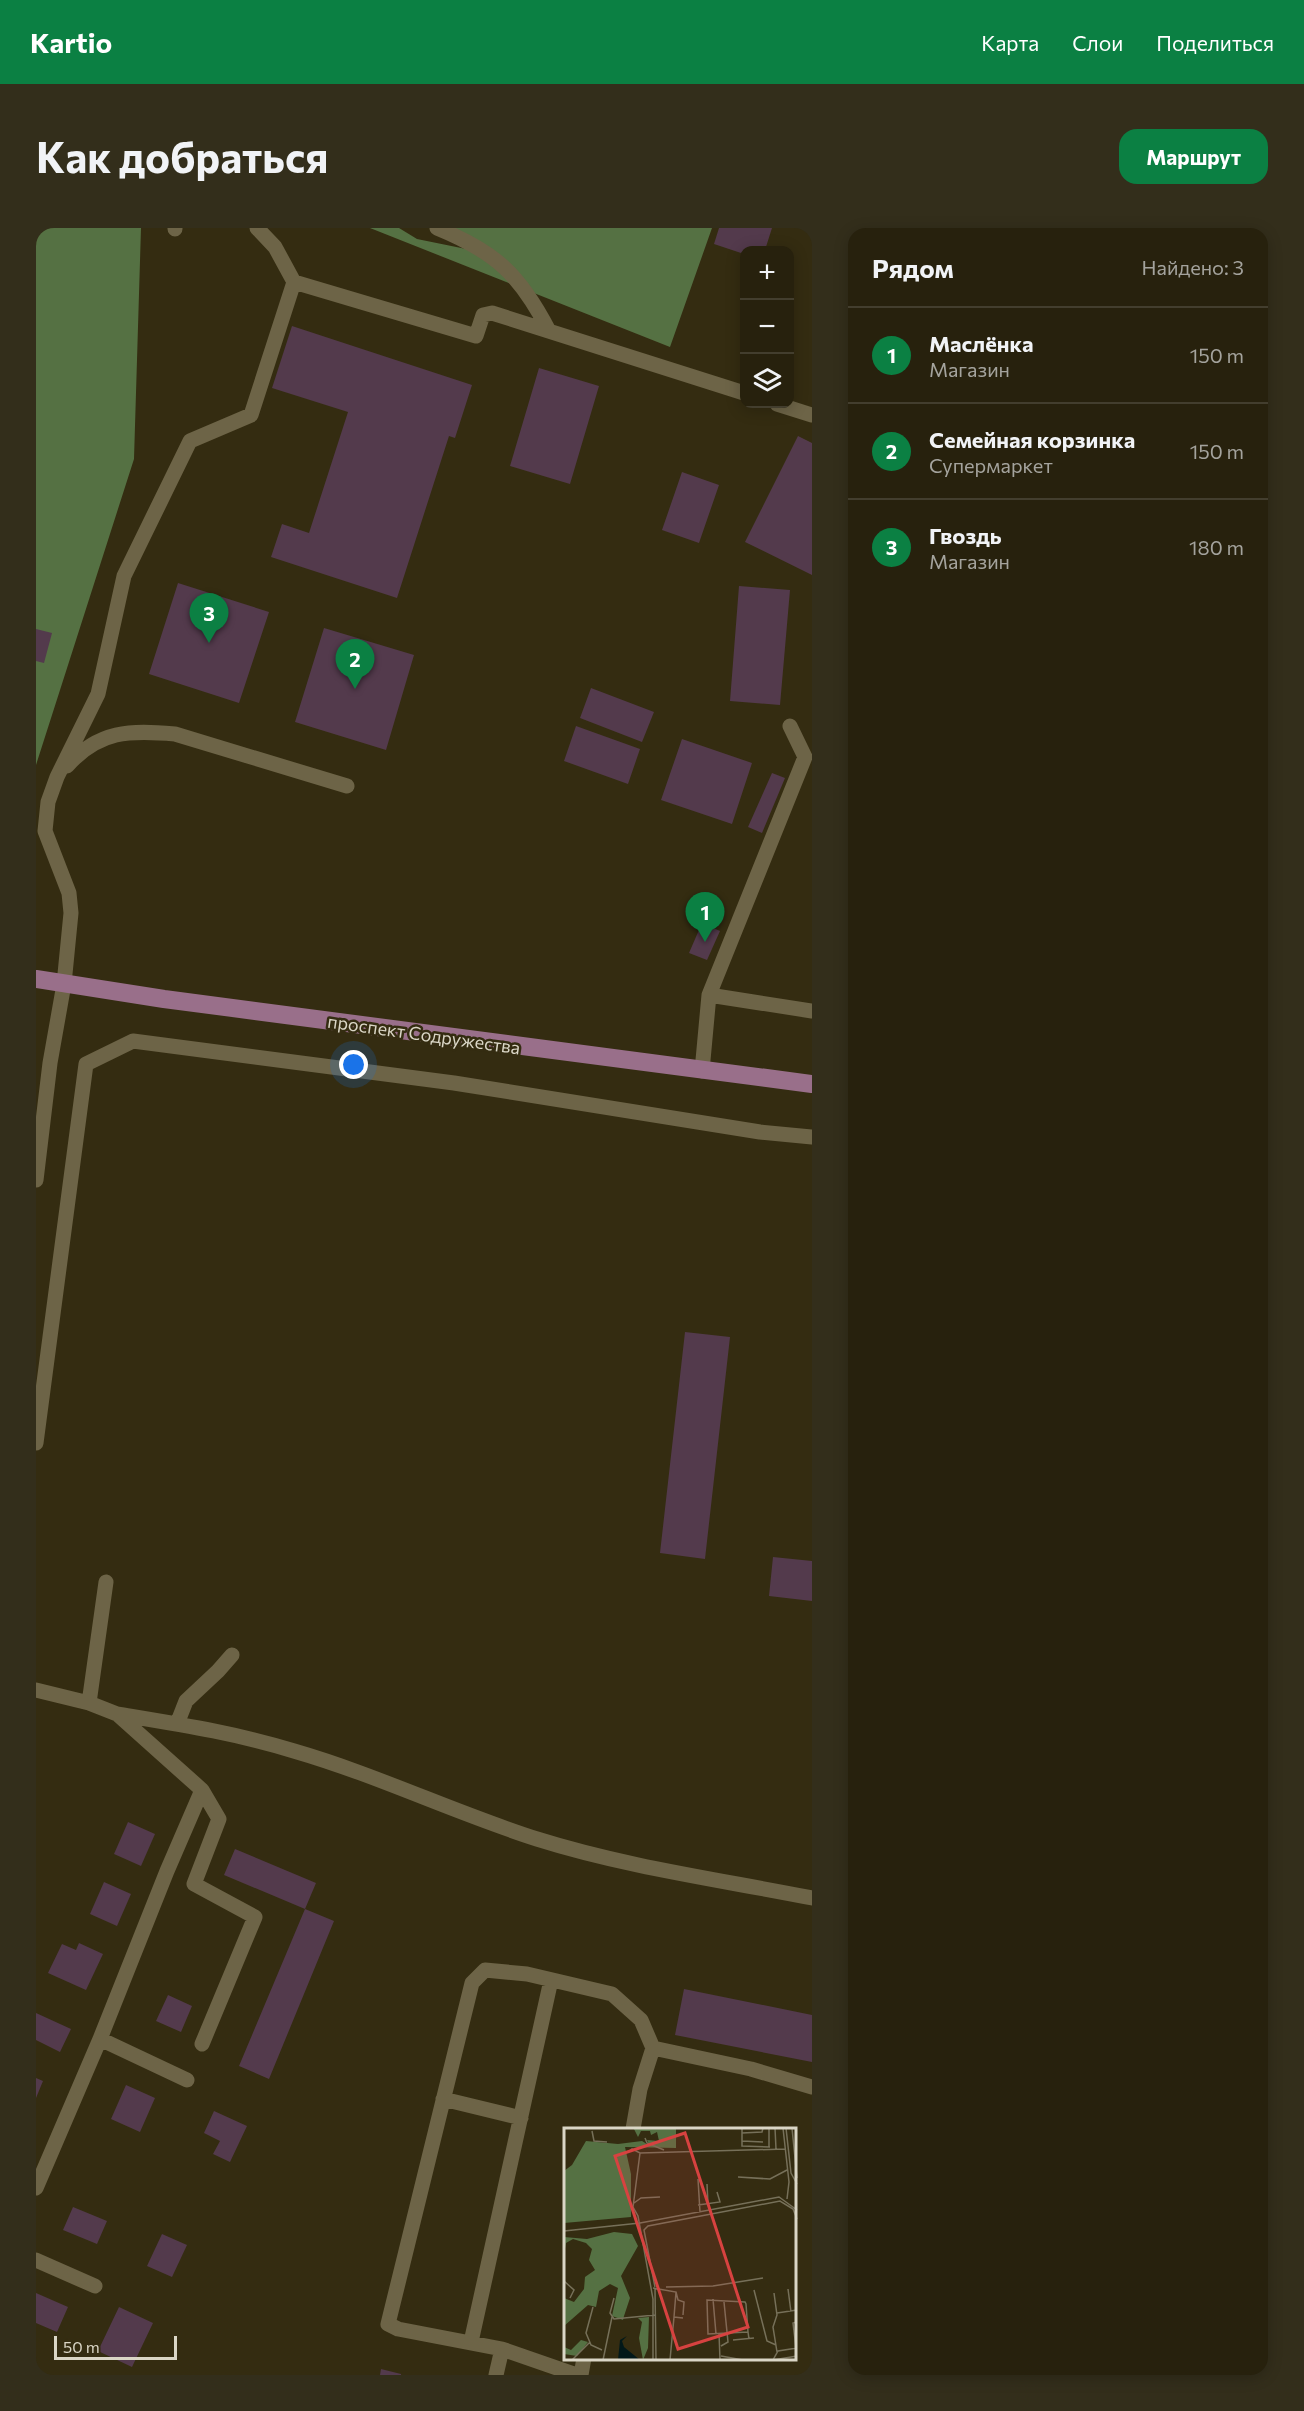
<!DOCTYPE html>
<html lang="ru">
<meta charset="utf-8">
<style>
body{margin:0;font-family:Commissioner,sans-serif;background:#332e1b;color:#f1f3f6}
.controls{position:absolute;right:18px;top:18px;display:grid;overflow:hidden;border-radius:12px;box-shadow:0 3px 15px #0003}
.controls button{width:54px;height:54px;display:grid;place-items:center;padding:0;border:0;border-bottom:2px solid #433e2e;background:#27210d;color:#f1f3f6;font:30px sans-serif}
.scale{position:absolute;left:18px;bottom:15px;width:123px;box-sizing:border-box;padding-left:6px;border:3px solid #dad6c6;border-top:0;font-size:16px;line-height:21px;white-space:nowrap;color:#dad6c6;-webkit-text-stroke:4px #342c11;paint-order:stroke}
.you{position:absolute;left:318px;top:837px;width:21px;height:21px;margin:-15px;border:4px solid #fff;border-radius:50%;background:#1a73e8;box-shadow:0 0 0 9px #1a73e833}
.badge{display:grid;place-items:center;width:39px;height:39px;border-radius:50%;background:#0b8043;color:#fff;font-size:20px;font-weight:700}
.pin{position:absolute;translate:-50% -50px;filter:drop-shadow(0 2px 3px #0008)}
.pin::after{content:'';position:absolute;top:32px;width:21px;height:18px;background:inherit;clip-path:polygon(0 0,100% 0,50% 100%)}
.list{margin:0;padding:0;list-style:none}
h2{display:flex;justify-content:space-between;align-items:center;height:78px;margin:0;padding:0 24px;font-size:26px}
h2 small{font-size:20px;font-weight:400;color:#a4a39d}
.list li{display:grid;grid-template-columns:39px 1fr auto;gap:18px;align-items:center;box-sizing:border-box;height:96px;padding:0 24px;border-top:2px solid #433e2e}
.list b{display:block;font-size:22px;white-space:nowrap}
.list p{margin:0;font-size:20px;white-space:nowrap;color:#a4a39d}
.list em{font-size:20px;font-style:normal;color:#a4a39d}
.icon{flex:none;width:33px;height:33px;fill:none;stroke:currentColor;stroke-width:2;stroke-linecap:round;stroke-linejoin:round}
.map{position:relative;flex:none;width:776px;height:2147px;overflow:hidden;border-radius:18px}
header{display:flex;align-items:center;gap:36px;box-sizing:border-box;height:84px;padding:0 30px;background:#0b8043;color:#fff}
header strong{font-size:28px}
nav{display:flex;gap:33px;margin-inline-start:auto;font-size:21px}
.intro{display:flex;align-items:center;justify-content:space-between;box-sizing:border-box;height:144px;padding:0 36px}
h1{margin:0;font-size:42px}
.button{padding:15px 27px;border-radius:18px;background:#0b8043;color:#fff;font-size:21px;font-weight:700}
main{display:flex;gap:36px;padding:0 36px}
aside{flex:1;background:#27210d;border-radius:18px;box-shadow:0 3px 15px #0003}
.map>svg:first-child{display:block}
.forest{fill:#557143}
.building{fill:#533a4c}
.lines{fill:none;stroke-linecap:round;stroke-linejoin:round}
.minor{stroke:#6d6447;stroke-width:15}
.major{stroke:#996f8a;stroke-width:18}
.labels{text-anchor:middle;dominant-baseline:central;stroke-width:5;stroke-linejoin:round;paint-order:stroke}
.street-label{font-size:18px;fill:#dad6c6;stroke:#342c11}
.inset-road{fill:none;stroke:#767059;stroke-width:1.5}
.view{fill:#d74240;fill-opacity:0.15;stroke:#d74240;stroke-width:3}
.inset-edge{fill:none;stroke:#dad6c6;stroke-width:3}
</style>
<header>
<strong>Kartio</strong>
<nav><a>Карта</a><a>Слои</a><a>Поделиться</a></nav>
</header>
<div class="intro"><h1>Как добраться</h1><a class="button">Маршрут</a></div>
<main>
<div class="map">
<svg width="776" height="2147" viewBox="0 0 776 2147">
<rect width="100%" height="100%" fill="#342c11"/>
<!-- forest -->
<path class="forest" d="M0 0H105L98 231 0 537Z
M334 0H363L381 11 435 22 401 0H676L634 119Z"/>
<!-- building -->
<path class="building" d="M683 0H736L729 22H708V26L678 16Z
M256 98 436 157 419 210 413 208 361 370 235 329 246 296 273 305 312 184 236 160Z
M503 140 563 158 534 256 474 238Z
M762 208 776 215V347L709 314Z
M646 244 683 257 663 315 626 302Z
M142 355 233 384 203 475 113 446Z
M703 358 754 362 744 477 694 473Z
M288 400 378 427 350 522 259 494Z
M0 401 16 405 8 435 0 433Z
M555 460 618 484 606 514 544 490Z
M540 498 604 521 592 556 528 533Z
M646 511 716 535 696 596 625 572Z
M736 545 749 550 726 605 712 599Z
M666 695 684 703 671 732 653 725Z
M649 1104 694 1109 669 1331 624 1325Z
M737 1329 776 1333V1373L733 1368Z
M92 1594 119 1606 105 1638 78 1626Z
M199 1621 280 1655 269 1681 298 1693 233 1851 203 1838 269 1681 188 1647Z
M68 1654 95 1666 81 1698 54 1686Z
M43 1715 67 1726 50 1762 12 1745 26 1716 40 1722Z
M648 1761 776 1787V1834L639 1807Z
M132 1767 156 1778 145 1804 120 1793Z
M0 1785 35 1801 24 1824 0 1812Z
M0 1850 7 1853 0 1870Z
M90 1857 119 1870 104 1904 75 1891Z
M178 1883 211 1898 194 1934 177 1926 184 1913 168 1905Z
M37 1979 71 1993 61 2016 27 2002Z
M126 2006 151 2017 136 2049 111 2038Z
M0 2065 32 2079 21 2104 0 2095Z
M83 2079 117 2095 96 2139 62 2123Z
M345 2141 365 2146V2147H344Z"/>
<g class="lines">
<!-- minor -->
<path class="minor" d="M401 0C460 24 484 47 513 103
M139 1V0
M258 54 440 108 447 87 456 85 708 165
M741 176 776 187
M31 538C63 502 94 502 139 506L311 558
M673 767 776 783
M666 843 673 767 769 529 754 498
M0 952 14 835 28 756 35 685 33 665 9 603 12 574 21 549 62 466 88 348 154 213 215 187 258 54 239 19 221 0
M0 1215 50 836 97 813 418 855 724 904 776 909
M0 1462 53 1475 81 1486 166 1562 131 1643 64 1811 151 1852
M53 1475 70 1354
M81 1486C141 1496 200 1505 258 1523 341 1547 419 1585 501 1611 590 1639 685 1652 776 1670
M141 1496 150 1473 182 1443 196 1427
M166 1816 219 1689 158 1656 183 1591 166 1562
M617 1820 715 1841 776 1859
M407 1871 485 1890
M0 1960 64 1811
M0 2032 59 2058
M435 2114 515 1752
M460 2147 466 2121
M541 2147 466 2121 362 2101 352 2096 436 1755 449 1742 491 1746 576 1766 605 1792 617 1820 604 1861 597 1901
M545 2147 548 2130"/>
<!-- major -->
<path class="major" d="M0 751 128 771 776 856"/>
</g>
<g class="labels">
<!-- street labels -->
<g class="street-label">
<text transform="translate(388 806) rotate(8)">проспект Содружества</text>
</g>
</g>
<!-- overview -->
<g transform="translate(528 1900)">
<rect width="232" height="232" fill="#342c11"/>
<path d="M70 1H112V20L61 19 67 46V89L0 95V43L8 37 22 13 54 16 78 13 86 18 83 12 95 13 93 4 87 7 86 3H77L74 9ZM50 104 68 106 74 118 57 148 66 170 60 188 59 192 48 188 54 160 46 156 35 163 32 179 24 177 0 198V170L10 174 20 161 21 149 31 142 25 132 28 121 22 115 9 111 2 115 0 126V109L23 111ZM85 189 84 220 79 232 75 210 78 194 74 190ZM17 212 24 214 13 228 0 226V219L7 222Z" fill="#557143"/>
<path d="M63 208 58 213 60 219 76 232H54L56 212Z" fill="#021819"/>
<path class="inset-road" d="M178 0V18L206 19M211 0 212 21M219 0 225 54 223 71M222 0 227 45 233 56M228 0 233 50M28 3 30 13 43 14M178 5 198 4 199 0M81 10 83 15 100 22M178 13 199 14M205 19V0M64 24 68 21 76 25 221 21M76 25 69 79 74 88 89 171V232M174 49 206 51 223 42M134 51 136 84M143 56 144 76M70 75 77 70 96 69M134 77 156 74 153 64M0 103 76 95 215 69 233 82M0 153 10 162 6 170M91 159 80 102 84 98 216 73 229 81 233 91M102 159 149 158 199 150M89 160 112 164 110 189 119 190M91 161 92 232M224 161 227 184M190 162 203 213 212 217M112 164 114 172 120 174 119 187M210 165 213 187 209 199 213 224M50 170 46 185 50 191 91 187M149 171 152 206M29 179 22 205 27 217 38 222M213 185 233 182M184 204 144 206 143 172 181 174 182 176 184 204 185 211M155 205 156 232M169 212 190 210M157 218 164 214 160 174M232 220 229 195 233 194M233 220 214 223 209 232 233 228M157 228 179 232M8 232 26 214M39 232 48 189M106 232 110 189"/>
<path class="view" d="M121 5 184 199 114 221 51 28Z"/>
<rect width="232" height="232" class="inset-edge"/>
</g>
</svg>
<div class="controls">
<button>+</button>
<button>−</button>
<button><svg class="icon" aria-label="layers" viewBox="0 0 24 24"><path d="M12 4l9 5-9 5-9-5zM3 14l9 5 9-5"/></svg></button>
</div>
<div class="scale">50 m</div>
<div class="you"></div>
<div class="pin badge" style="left:669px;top:714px">1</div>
<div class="pin badge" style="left:319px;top:461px">2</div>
<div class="pin badge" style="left:173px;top:415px">3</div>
</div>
<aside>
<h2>Рядом<small>Найдено: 3</small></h2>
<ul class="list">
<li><span class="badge">1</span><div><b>Маслёнка</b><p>Магазин</p></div><em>150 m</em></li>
<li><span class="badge">2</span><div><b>Семейная корзинка</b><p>Супермаркет</p></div><em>150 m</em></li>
<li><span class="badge">3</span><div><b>Гвоздь</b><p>Магазин</p></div><em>180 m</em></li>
</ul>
</aside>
</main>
